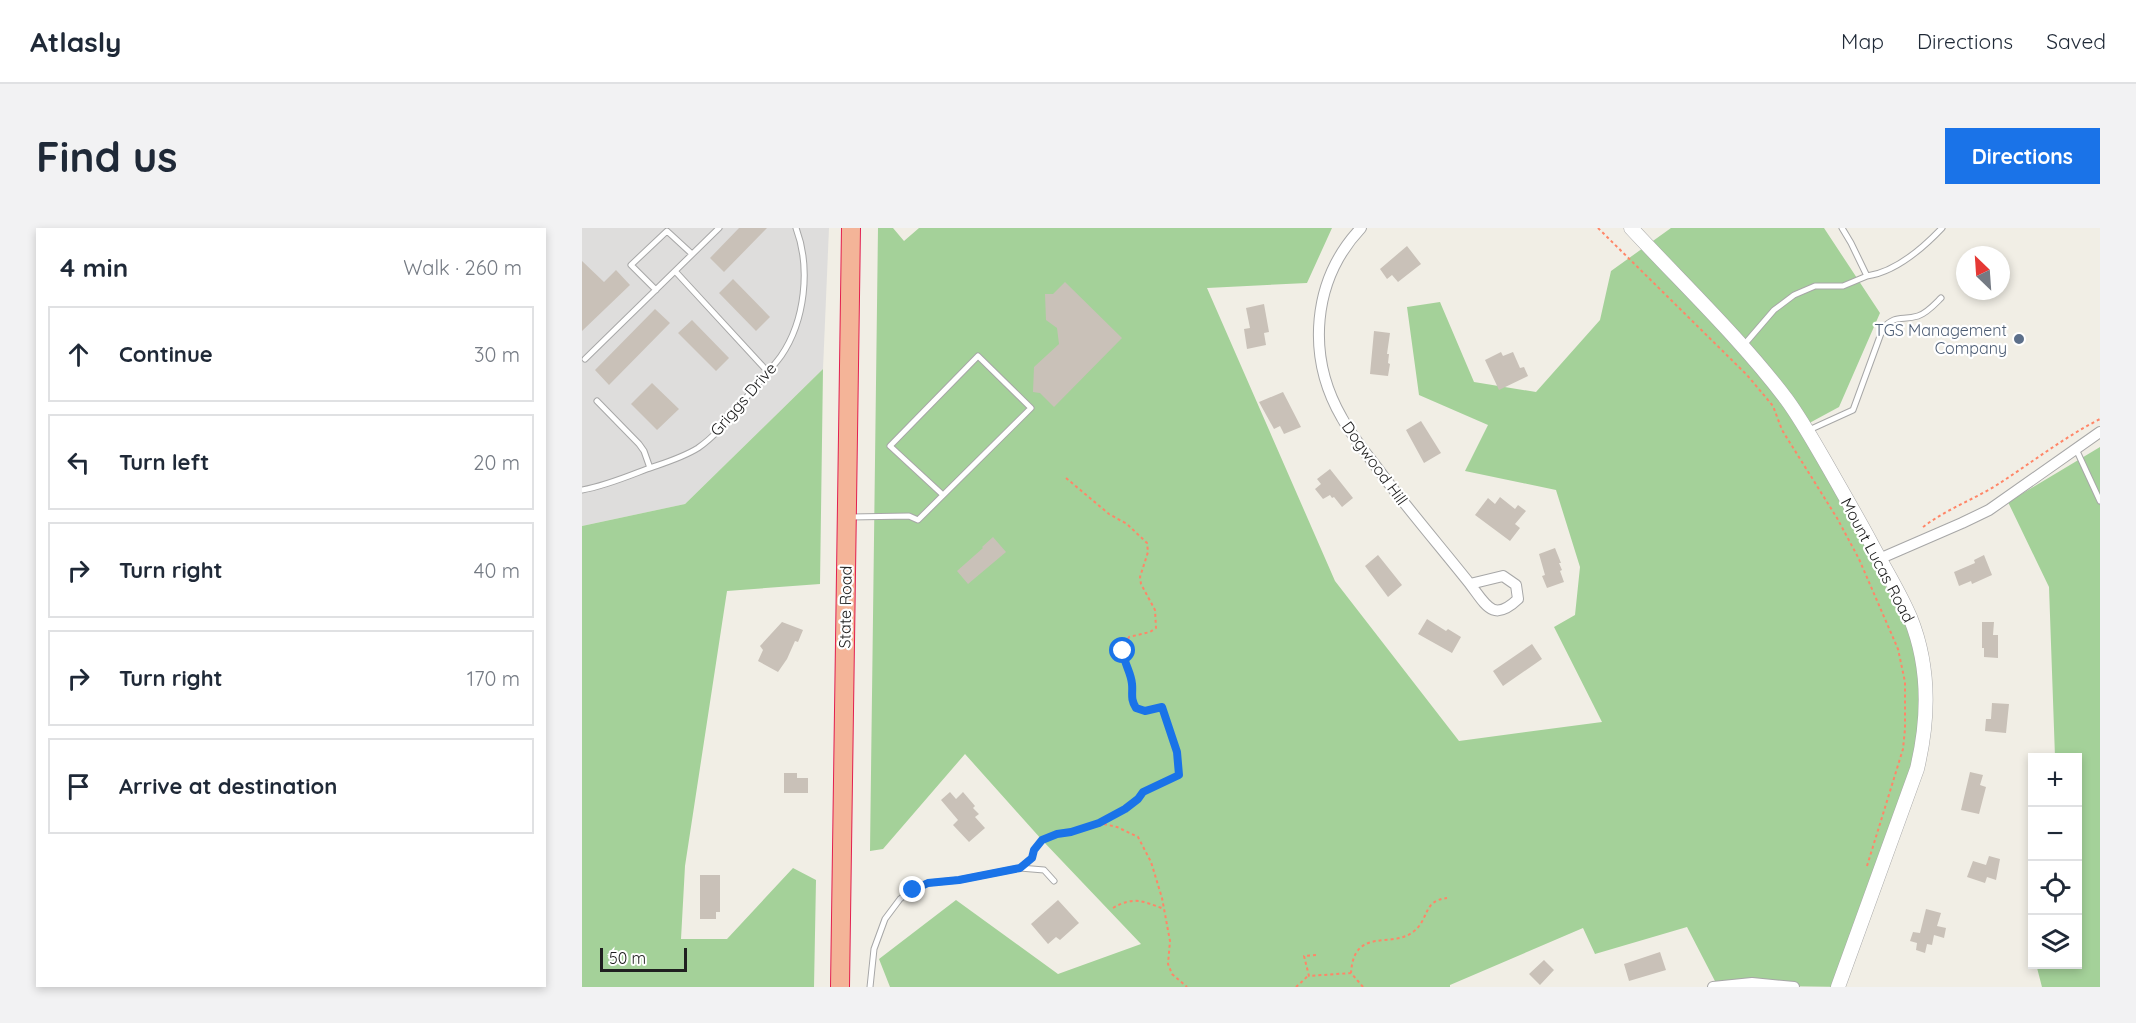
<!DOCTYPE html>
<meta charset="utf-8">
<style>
body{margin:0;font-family:Quicksand,sans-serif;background:#f2f2f3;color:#1f2937}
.controls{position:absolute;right:18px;bottom:18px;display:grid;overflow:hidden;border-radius:0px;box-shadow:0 3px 9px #0003}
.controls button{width:54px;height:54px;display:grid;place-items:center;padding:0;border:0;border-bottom:2px solid #e0e1e3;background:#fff;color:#1f2937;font:30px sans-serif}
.compass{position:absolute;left:1374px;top:18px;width:54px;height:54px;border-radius:50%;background:#fff;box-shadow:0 3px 9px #0003;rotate:335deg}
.scale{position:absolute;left:18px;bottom:15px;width:87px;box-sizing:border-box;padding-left:6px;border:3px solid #202020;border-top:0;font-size:16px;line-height:21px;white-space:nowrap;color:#202020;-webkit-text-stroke:4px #fff;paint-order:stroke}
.stop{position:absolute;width:18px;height:18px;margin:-14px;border:4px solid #1a73e8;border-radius:50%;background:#fff}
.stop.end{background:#1a73e8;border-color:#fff;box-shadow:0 2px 6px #0008}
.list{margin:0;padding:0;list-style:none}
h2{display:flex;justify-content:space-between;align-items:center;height:78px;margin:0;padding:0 24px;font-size:26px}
h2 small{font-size:20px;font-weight:400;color:#747a83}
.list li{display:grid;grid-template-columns:39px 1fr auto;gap:18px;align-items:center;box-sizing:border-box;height:96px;margin:0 12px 12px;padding:0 12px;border:2px solid #e0e1e3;border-radius:0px}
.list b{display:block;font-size:22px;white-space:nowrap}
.list em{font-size:20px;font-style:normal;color:#747a83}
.icon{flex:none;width:33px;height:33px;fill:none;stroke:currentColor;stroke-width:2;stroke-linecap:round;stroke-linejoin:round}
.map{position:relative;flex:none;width:1518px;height:759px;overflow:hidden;border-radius:0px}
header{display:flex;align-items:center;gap:36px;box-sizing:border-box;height:84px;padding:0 30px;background:#fff;border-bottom:2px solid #e0e1e3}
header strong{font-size:28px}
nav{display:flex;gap:33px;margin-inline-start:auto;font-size:21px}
.intro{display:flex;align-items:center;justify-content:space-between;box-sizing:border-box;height:144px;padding:0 36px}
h1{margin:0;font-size:42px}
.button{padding:15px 27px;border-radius:0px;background:#1a73e8;color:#fff;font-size:21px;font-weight:700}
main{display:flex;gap:36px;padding:0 36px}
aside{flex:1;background:#fff;border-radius:0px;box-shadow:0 3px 9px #0003}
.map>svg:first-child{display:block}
.residential{fill:#dedddc}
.forest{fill:#a4d199}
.building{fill:#c9c1b8}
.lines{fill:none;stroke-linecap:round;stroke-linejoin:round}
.service-casing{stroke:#a7a7a7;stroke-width:7}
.minor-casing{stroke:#a7a7a7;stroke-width:12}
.tertiary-casing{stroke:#a7a7a7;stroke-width:15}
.trunk-casing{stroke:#e21f4f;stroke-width:20}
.path{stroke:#ff8668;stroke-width:2;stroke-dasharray:3 3;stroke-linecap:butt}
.service{stroke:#fff;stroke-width:5}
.minor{stroke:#fff;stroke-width:10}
.tertiary{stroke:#fff;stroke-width:14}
.trunk{stroke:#f4b498;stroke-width:18}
.route{stroke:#1a73e8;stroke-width:8}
.service-dot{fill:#5c6f8a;stroke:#fff;stroke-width:2}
.labels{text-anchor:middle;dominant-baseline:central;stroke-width:4.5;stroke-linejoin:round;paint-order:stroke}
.service-label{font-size:16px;fill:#4e5e75;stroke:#fff;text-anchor:end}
.street-label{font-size:16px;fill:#202020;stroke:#fff}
</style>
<header>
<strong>Atlasly</strong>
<nav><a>Map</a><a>Directions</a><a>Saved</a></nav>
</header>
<div class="intro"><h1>Find us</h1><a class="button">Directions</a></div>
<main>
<aside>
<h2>4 min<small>Walk · 260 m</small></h2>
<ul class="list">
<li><svg class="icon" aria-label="ahead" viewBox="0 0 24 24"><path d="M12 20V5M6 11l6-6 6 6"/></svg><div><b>Continue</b></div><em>30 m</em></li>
<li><svg class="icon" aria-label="left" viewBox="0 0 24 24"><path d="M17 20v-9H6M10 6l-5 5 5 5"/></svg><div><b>Turn left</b></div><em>20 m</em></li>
<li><svg class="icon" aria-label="right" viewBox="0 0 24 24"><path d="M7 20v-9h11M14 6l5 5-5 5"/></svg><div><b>Turn right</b></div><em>40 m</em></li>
<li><svg class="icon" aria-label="right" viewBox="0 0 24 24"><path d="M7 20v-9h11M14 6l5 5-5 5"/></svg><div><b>Turn right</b></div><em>170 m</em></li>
<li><svg class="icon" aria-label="arrive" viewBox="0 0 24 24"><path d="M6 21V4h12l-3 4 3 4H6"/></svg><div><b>Arrive at destination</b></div></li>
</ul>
</aside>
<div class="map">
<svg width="1518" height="759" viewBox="0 0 1518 759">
<rect width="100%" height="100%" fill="#f1eee5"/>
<!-- residential -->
<path class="residential" d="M0 0H247L241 141 103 276 0 298Z"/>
<!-- forest -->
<path class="forest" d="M296 0H311L322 13 337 0H750L725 55 625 60 753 353 877 513 1020 494 972 399 993 387 998 339 974 262 883 243 906 197 837 167 825 79 858 74 892 154 954 164 1018 92 1029 43 1089 0H1242L1298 85 1257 179 1220 199 1335 418 1342 501 1263 759 1135 757 1105 699 1013 726 1001 700 868 757V759H308L297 731 374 672 476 746 559 716 460 612 383 526 301 621 288 623Z
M241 141 238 356 145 363 103 638 99 711H145L211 640 234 652 232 759H0V298L103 276Z
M1518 219V759H1460L1454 736H1496V530L1473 529 1467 359 1426 274Z"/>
<!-- building -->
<path class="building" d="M157 0H185L142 44 128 30Z
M825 18 839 36 816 54 810 47 805 51 798 41Z
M0 33 22 54 34 42 48 57 0 103Z
M151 51 188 89 174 103 137 65Z
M483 54 540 110 472 179 458 165 451 164 452 139 477 116 475 100 464 92 463 66H471Z
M682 76 687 104 682 105 684 117 665 121 662 101 668 100 664 80Z
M73 81 88 95 27 157 13 142Z
M110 92 147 130 134 143 96 105Z
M792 103 808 105 805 126H807L806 135 808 136 806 148 788 146Z
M919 124 921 128 931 124 938 140 942 139 946 148 917 162 903 132Z
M70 155 97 181 75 202 49 176Z
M701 164 719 199 702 206 698 198 692 201 677 174Z
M839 193 859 225 842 235 824 202Z
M748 241 771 270 760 279 752 269 750 270 748 267 741 271 733 261 739 256 735 251Z
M918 269 933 281 936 277 944 283 933 296 938 300 928 313 893 287 906 270 913 276Z
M411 309 424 324 386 356 375 343 401 320 400 319Z
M973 320 979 335H977L980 342 978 343 982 354 965 360 960 348 963 347 957 326Z
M796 327 820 357 806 369 783 338Z
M1402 327 1410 347 1390 356 1389 353 1377 358 1372 344 1393 335 1392 332Z
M845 391 864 403 866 401 879 409 870 425 836 406Z
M200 394 221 402 216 414 213 413 205 431 196 444 176 433 181 422 178 418Z
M1400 394H1412L1411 407H1416V430L1402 429V420H1400Z
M950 416 960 431 921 458 911 443Z
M1410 475 1427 476 1424 505 1403 503 1404 491H1409Z
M1388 544 1401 547 1398 557 1404 559 1397 586 1379 582Z
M202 545H215V550H226V565H202Z
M368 564 374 571 381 564 393 578 391 580 397 586 393 589 403 600 387 614 371 597 376 592 359 572Z
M1407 628 1418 631 1414 652 1405 649 1403 655 1385 649 1391 633 1404 637Z
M118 647H138V684H134V691H118Z
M476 672 497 695 478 712 474 709 466 716 449 696Z
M1344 681 1359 685 1355 698 1364 700 1362 710 1352 707 1350 717 1345 716 1343 725 1334 722 1335 715 1328 713 1331 704 1338 705Z
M1078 724 1084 742 1047 753 1042 736Z
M962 732 972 742 958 757 947 746Z"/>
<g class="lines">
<defs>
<path id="service" d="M93 43 186 144
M1285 48C1313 44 1341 20 1360 0
M74 62 49 37 85 3 110 26
M1161 118 1192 82 1212 67 1233 58H1261L1285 48 1269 15 1260 0
M3 131 137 0
M15 173 57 216 62 223 68 240
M1227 202 1271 182 1301 100C1314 86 1320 93 1336 88 1345 85 1352 77 1359 70
M1494 221 1518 273
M0 262C23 258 44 249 65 241 82 235 100 230 116 220 135 207 149 188 164 170 175 156 188 143 199 128 223 93 229 40 214 0
M269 289 327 288 336 292 449 180 396 128 308 218 361 267
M288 759 292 721 303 691 318 671 331 661 346 655 377 652 438 640 462 642 472 653"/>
<path id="minor" d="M779 0C730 52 724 128 760 190 772 212 790 232 805 253 832 288 860 321 888 356
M1297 331 1380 295 1407 282 1518 204
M921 348 934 357 936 371C911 395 904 377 888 356Z
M1131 759 1170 755 1212 759"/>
<path id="tertiary" d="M1049 0C1100 55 1160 112 1205 172 1221 194 1234 218 1248 242 1261 265 1275 289 1288 313 1301 338 1317 363 1328 389 1348 438 1347 491 1335 541L1256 759"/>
<path id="trunk" d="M258 759 269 0"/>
</defs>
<!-- service casing -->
<use href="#service" class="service-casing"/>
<!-- minor casing -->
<use href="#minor" class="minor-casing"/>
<!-- tertiary casing -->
<use href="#tertiary" class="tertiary-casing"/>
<!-- trunk casing -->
<use href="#trunk" class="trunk-casing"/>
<!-- path -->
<path class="path" d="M1016 0 1165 147 1191 178 1200 202 1255 290 1277 331 1316 421 1323 454V501L1321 521 1285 638
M484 250 527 286 545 296 565 315 566 324 558 349 559 356 573 382 574 400 568 404 547 409C535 434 547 434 550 456 551 465 549 471 553 480L563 483 580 479C590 499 596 524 597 547L561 564 556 571 543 581 517 595
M1341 299C1366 280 1396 270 1421 253 1453 232 1483 209 1518 191
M446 633 460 612 475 606 489 604 517 595 535 599 556 609 569 634 580 670 588 713 586 736 590 746 605 759
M531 680C551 668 561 673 582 681
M734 727 722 728 727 748 769 745
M714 759 727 747
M781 759 769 745C772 698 809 721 831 704 848 691 840 673 865 670"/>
<!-- service -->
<use href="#service" class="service"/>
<!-- minor -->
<use href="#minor" class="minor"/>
<!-- tertiary -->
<use href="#tertiary" class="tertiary"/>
<!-- trunk -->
<use href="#trunk" class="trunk"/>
</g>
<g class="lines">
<!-- route -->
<path class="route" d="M331 662 346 655 377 652 438 640 450 630 452 622 460 612 475 606 489 604 517 595 543 581 556 571 561 564 597 547 595 524 580 479 563 483 554 480C548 471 551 465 550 456 549 444 542 436 541 423"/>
</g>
<!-- markers -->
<circle class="service-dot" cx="1437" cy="111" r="6"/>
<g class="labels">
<!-- service labels -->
<g class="service-label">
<text x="1425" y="102">TGS Management<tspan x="1425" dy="18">Company</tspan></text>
</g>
<!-- street labels -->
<g class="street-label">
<text transform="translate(161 171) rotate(-49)">Griggs Drive</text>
<text transform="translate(793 235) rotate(54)">Dogwood Hill</text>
<text transform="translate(1296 332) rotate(62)">Mount Lucas Road</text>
<text transform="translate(263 379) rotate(-89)">State Road</text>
</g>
</g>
</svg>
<div class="controls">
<button>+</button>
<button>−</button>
<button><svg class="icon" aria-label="locate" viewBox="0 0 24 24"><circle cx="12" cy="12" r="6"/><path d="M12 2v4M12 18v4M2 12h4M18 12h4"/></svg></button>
<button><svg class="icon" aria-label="layers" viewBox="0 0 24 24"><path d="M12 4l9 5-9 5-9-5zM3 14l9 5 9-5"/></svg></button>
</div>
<svg class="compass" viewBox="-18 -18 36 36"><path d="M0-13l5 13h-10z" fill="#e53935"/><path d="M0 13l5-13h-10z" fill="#747a83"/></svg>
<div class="scale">50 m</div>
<div class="stop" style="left:541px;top:423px"></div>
<div class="stop end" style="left:331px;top:662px"></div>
</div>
</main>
